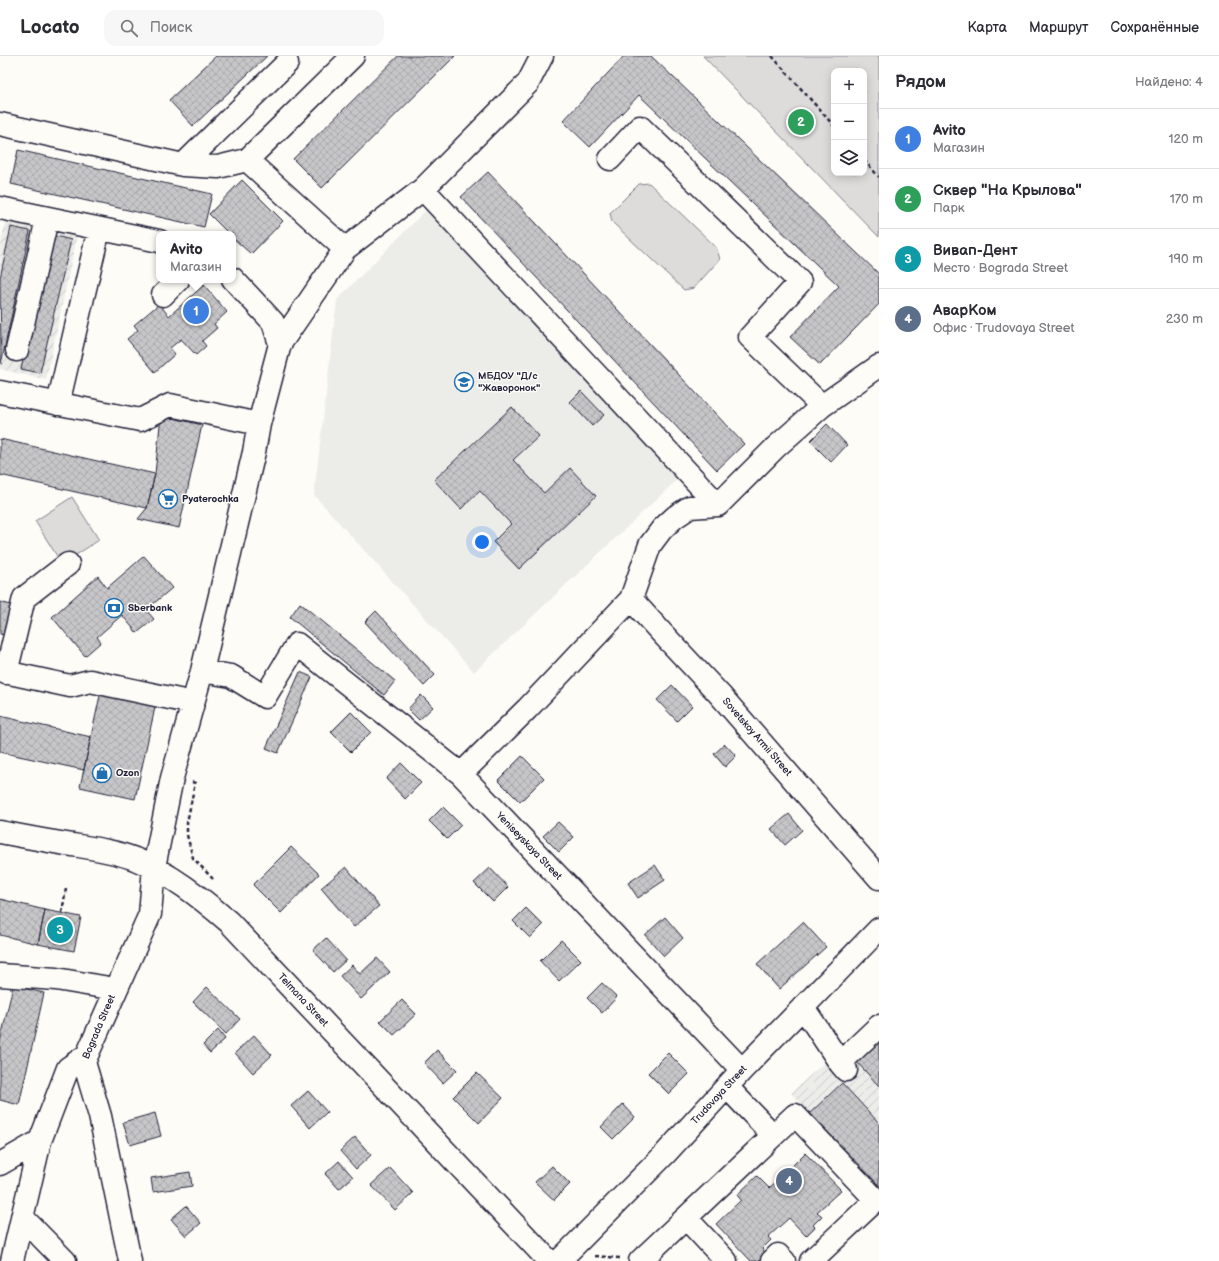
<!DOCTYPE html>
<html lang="ru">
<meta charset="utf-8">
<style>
body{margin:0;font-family:"Balsamiq Sans",sans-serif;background:#f7f7f7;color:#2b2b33}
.controls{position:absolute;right:12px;top:12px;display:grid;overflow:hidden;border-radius:8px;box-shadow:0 2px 10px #0003}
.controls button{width:36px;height:36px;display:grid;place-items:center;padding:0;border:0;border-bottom:1px solid #e1e1e2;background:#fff;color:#2b2b33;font:20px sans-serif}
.you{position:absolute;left:482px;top:486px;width:14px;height:14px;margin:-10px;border:3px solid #fff;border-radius:50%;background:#1a73e8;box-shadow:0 0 0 6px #1a73e833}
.badge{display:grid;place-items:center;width:26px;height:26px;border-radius:50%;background:#b45309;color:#fff;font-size:13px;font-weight:700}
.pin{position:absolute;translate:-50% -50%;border:2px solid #fff;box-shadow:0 1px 4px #0006}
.popup{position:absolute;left:156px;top:175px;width:80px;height:52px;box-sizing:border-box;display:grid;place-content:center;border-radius:8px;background:#fff;filter:drop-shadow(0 1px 3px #0005);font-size:13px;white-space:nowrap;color:#7c7c81}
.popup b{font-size:15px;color:#2b2b33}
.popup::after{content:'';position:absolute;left:50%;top:100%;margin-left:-8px;border:8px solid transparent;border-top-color:#fff}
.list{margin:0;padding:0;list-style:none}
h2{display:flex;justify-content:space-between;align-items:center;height:52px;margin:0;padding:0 16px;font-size:17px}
h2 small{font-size:13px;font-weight:400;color:#7c7c81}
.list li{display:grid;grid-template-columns:26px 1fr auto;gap:12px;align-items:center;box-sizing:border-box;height:60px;padding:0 16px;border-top:1px solid #e1e1e2}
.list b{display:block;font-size:15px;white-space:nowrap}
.list p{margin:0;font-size:13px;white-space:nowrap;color:#7c7c81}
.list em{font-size:13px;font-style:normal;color:#7c7c81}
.icon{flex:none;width:22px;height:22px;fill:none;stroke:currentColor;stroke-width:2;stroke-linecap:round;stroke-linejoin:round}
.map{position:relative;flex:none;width:879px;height:1205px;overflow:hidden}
header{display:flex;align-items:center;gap:24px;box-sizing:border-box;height:56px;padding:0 20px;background:#fff;border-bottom:1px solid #e1e1e2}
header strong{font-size:19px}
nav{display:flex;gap:22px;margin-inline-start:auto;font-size:14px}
.search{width:280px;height:36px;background:#f7f7f7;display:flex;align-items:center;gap:10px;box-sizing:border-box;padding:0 14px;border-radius:12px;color:#7c7c81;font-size:15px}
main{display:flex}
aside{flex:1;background:#fff}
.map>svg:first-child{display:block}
.built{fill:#ecece9}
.industrial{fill:url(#industrial-furrows)}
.park{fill:#dddcdb;stroke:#807f8b;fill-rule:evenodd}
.building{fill:url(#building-cross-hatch);stroke:#22223b}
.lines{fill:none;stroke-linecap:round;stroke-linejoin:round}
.minor-casing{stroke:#22223b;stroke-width:25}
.path{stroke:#22223b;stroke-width:2.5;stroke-dasharray:4 3;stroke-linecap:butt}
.minor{stroke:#fdfcf7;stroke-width:22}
.labels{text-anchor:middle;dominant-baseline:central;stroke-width:3;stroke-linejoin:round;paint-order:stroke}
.poi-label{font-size:10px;font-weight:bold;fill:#22223b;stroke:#fdfcf7;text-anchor:start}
.street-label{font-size:10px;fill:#22223b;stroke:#fdfcf7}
</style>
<header>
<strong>Locato</strong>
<div class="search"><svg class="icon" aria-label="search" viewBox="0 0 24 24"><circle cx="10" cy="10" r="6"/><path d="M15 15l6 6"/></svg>Поиск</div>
<nav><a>Карта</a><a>Маршрут</a><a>Сохранённые</a></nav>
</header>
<main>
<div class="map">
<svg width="879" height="1205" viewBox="0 0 879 1205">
<defs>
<pattern id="industrial-furrows" width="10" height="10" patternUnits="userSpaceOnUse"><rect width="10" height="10" fill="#ecece9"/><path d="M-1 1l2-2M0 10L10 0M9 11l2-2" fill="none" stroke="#cacac9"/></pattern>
<pattern id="building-cross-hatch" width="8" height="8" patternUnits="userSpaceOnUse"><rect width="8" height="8" fill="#c6c6c8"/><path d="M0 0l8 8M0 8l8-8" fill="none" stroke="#aaaaad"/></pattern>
</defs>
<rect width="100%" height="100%" fill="#fdfcf7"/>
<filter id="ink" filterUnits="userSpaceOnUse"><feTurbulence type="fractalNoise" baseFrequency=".025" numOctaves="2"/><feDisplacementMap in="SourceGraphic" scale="8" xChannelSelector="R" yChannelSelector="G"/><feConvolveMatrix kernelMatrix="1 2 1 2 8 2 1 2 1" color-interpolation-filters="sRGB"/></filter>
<g filter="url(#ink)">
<!-- built -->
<path class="built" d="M429 151 682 419 474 616 314 439 337 244Z"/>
<!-- industrial -->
<path class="industrial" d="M6 162 77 179 46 324 0 313V192Z
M870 965 879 975V1131L791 1037Z"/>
<!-- park -->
<path class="park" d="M703 0H879V181ZM834 15H864V117H834Z
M649 127 716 191 720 203 694 232 684 234 612 166 610 157 639 128Z
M72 441 99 484 62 508 35 465Z"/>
<!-- building -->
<path class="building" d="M216 0H267L193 70 169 44Z
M398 0H455L322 132 293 103Z
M624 0H651L879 218V248L820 309 790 281 839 230 639 39 590 91 563 65Z
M18 94 212 138 204 171 11 128Z
M488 116 744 388 717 414 461 141Z
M242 124 283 165 251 198 233 182V178H229L209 158Z
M11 171 30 175 1 308 0 222Z
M52 179 71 184 40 317 21 313Z
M204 229 227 256 214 268 217 272 202 285 206 290 196 299 181 283 170 292 175 298 155 316 127 283 138 274 134 269 159 248 169 260Z
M581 335 604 359 592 370 570 346Z
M512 351 539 380 513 404 544 437 570 412 596 440 519 513 493 486 511 468 480 435 461 453 434 424Z
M161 359 202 369 179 472 138 463 147 452 155 418Z
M827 368 847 389 831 406 810 385Z
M0 383 155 418 147 452 0 419Z
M144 500 172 532 146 554 154 563 137 577 122 559 97 581 101 586 85 600 52 561 98 520 107 532Z
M0 546 11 549 3 579 0 578Z
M300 547 395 625 384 639 290 561Z
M376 555 435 619 424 630 365 566Z
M300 616 312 621 278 697 266 692Z
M672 629 692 650 677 665 657 644Z
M101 635 156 647 135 743 80 731Z
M421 639 433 651 419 664 408 653Z
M351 656 371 676 351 696 331 676Z
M0 660 91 681 84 714 0 696Z
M725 688 736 700 725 711 714 698Z
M522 700 544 722 520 746 498 724Z
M401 707 421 727 405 743 386 723Z
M443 751 461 769 447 783 429 765Z
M789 758 802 774 785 789 771 773Z
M558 766 574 781 559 796 543 780Z
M291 791 319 818 281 857 253 829Z
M655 809 665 824 638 842 628 827Z
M346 811 379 850 354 871 321 832Z
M490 812 508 831 493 846 474 827Z
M0 843 45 854 38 888 0 879Z
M526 852 543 869 530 882 513 865Z
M45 854 81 861 74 895 38 888Z
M665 861 683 882 664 900 645 879Z
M803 866 826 891 779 933 757 908Z
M326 882 346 904 333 916 313 894Z
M561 884 581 904 559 925 540 905Z
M377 902 390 916 361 943 340 920 352 909 360 918Z
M602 927 617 941 602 957 587 942Z
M13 930 44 937 19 1049 0 1044V986Z
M207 931 240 963 226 978 193 946Z
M402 944 416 958 394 979 380 965Z
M218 974 225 983 210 997 203 989Z
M254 979 272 999 253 1017 235 997Z
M879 981V1030L855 1004Z
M437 994 457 1014 443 1027 424 1007Z
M668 997 689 1018 669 1038 648 1017Z
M477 1017 503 1042 479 1067 453 1041Z
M842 1027 879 1067V1131L810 1057Z
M308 1035 327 1056 310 1072 291 1050Z
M623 1048 635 1061 613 1083 601 1071Z
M155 1057 161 1080 130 1089 123 1066Z
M355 1081 371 1099 356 1113 340 1095Z
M805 1097 841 1134 817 1156 822 1160 813 1169 815 1171 806 1180 789 1162 768 1181 771 1184 762 1193 766 1197 758 1205H751L716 1168 741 1144 737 1139 757 1120 769 1132 777 1125 779 1127 790 1116 788 1114Z
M339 1105 353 1121 339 1133 325 1118Z
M552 1110 570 1128 554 1144 535 1126Z
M390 1112 413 1137 395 1154 371 1129Z
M190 1116 192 1130 153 1136 151 1122Z
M186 1150 201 1167 186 1180 171 1163Z"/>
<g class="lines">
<defs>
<path id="minor" d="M0 68 183 109 218 111 247 104 345 193
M610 103 640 71 800 226 750 281 822 350
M247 104 353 0
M183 109 287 7
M423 133 718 449
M0 152 159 185
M233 223 273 266 280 288
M163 239 178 224
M17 294 47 163
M0 336 140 364 170 349 259 368
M58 348 99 173
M631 543 660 575 720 639 879 822
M0 615 70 630 90 625 193 647
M202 615 231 620 265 641 297 588 461 718 742 1014
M6 617 24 542 68 508
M461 718 527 653 631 543 650 489 662 473 675 461 690 451 718 449 776 391 822 350 879 310
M0 776C26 781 52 786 79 790 98 793 117 796 135 803 171 818 200 841 229 866L549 1205
M0 919 56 923 115 933
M803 951 840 1007 846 1014
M840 1007 879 970
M727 1031 773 1079
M0 1108 40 1085 68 1012 87 999
M22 1161 65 1205
M686 1162 726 1205
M12 1205 40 1085
M130 1205 100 1060 84 1006 150 858 154 811 172 722 202 615 254 396 259 368 280 288 345 193 423 133 528 27 542 0
M559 1205 665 1098 742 1014 879 873
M640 1205 795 1059 876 1144 811 1205
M772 1205 778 1199 784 1205"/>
</defs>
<!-- minor casing -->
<use href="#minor" class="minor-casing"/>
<!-- path -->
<path class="path" d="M772 0 834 70
M864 104 879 121
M192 726 195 727 187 767V779L193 802 213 823
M62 857 66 832
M595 1200 620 1202"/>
<!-- minor -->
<use href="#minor" class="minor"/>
</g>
</g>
<!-- icons -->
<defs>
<symbol id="school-ring" viewBox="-11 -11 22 22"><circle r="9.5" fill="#fdfcf7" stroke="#1f6fb2" stroke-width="1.5"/><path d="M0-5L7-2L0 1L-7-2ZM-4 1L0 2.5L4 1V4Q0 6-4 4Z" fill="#1f6fb2"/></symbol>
<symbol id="supermarket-ring" viewBox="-11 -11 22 22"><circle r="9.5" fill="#fdfcf7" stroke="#1f6fb2" stroke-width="1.5"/><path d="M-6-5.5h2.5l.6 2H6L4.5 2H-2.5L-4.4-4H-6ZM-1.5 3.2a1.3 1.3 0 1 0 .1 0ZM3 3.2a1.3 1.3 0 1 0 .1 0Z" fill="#1f6fb2"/></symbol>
<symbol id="bank-ring" viewBox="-11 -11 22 22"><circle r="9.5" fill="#fdfcf7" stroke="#1f6fb2" stroke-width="1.5"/><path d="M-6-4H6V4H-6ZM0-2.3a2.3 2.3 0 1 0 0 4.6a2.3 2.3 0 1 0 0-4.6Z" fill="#1f6fb2"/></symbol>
<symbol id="shop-ring" viewBox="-11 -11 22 22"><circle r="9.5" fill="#fdfcf7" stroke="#1f6fb2" stroke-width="1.5"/><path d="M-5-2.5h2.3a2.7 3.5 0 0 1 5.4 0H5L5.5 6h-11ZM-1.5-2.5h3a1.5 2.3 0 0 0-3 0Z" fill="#1f6fb2"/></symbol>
</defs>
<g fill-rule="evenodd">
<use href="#school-ring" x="453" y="315" width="22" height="22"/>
<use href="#supermarket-ring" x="157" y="432" width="22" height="22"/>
<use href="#bank-ring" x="103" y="541" width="22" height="22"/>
<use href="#shop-ring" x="91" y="706" width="22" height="22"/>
</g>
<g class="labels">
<!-- poi labels -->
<g class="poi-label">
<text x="478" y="320">МБДОУ "Д/с<tspan x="478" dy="12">"Жаворонок"</tspan></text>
<text x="182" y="443">Pyaterochka</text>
<text x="128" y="552">Sberbank</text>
<text x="116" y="717">Ozon</text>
</g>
<!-- street labels -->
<g class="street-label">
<text transform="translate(757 681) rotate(49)">Sovetskoy Armii Street</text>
<text transform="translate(529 790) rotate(46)">Yeniseyskaya Street</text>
<text transform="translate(303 944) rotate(47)">Telmana Street</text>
<text transform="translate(99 971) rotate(-67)">Bograda Street</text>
<text transform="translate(719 1039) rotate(-47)">Trudovaya Street</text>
</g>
</g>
</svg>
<div class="controls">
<button>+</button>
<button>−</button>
<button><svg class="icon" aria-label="layers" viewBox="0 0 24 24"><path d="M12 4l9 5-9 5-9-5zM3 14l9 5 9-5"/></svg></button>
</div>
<div class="you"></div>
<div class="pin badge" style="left:196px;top:255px;background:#3f7fe0">1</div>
<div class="popup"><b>Avito</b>Магазин</div>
<div class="pin badge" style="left:801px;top:66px;background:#2e9e5b">2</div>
<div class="pin badge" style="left:60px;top:874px;background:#0f9aa8">3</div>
<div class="pin badge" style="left:789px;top:1125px;background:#5c6f8a">4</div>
</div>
<aside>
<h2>Рядом<small>Найдено: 4</small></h2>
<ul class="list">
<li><span class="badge" style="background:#3f7fe0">1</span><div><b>Avito</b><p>Магазин</p></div><em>120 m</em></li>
<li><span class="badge" style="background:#2e9e5b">2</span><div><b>Сквер &quot;На Крылова&quot;</b><p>Парк</p></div><em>170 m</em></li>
<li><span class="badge" style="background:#0f9aa8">3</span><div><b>Вивап-Дент</b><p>Место · Bograda Street</p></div><em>190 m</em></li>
<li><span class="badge" style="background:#5c6f8a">4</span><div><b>АварКом</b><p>Офис · Trudovaya Street</p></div><em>230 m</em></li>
</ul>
</aside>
</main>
